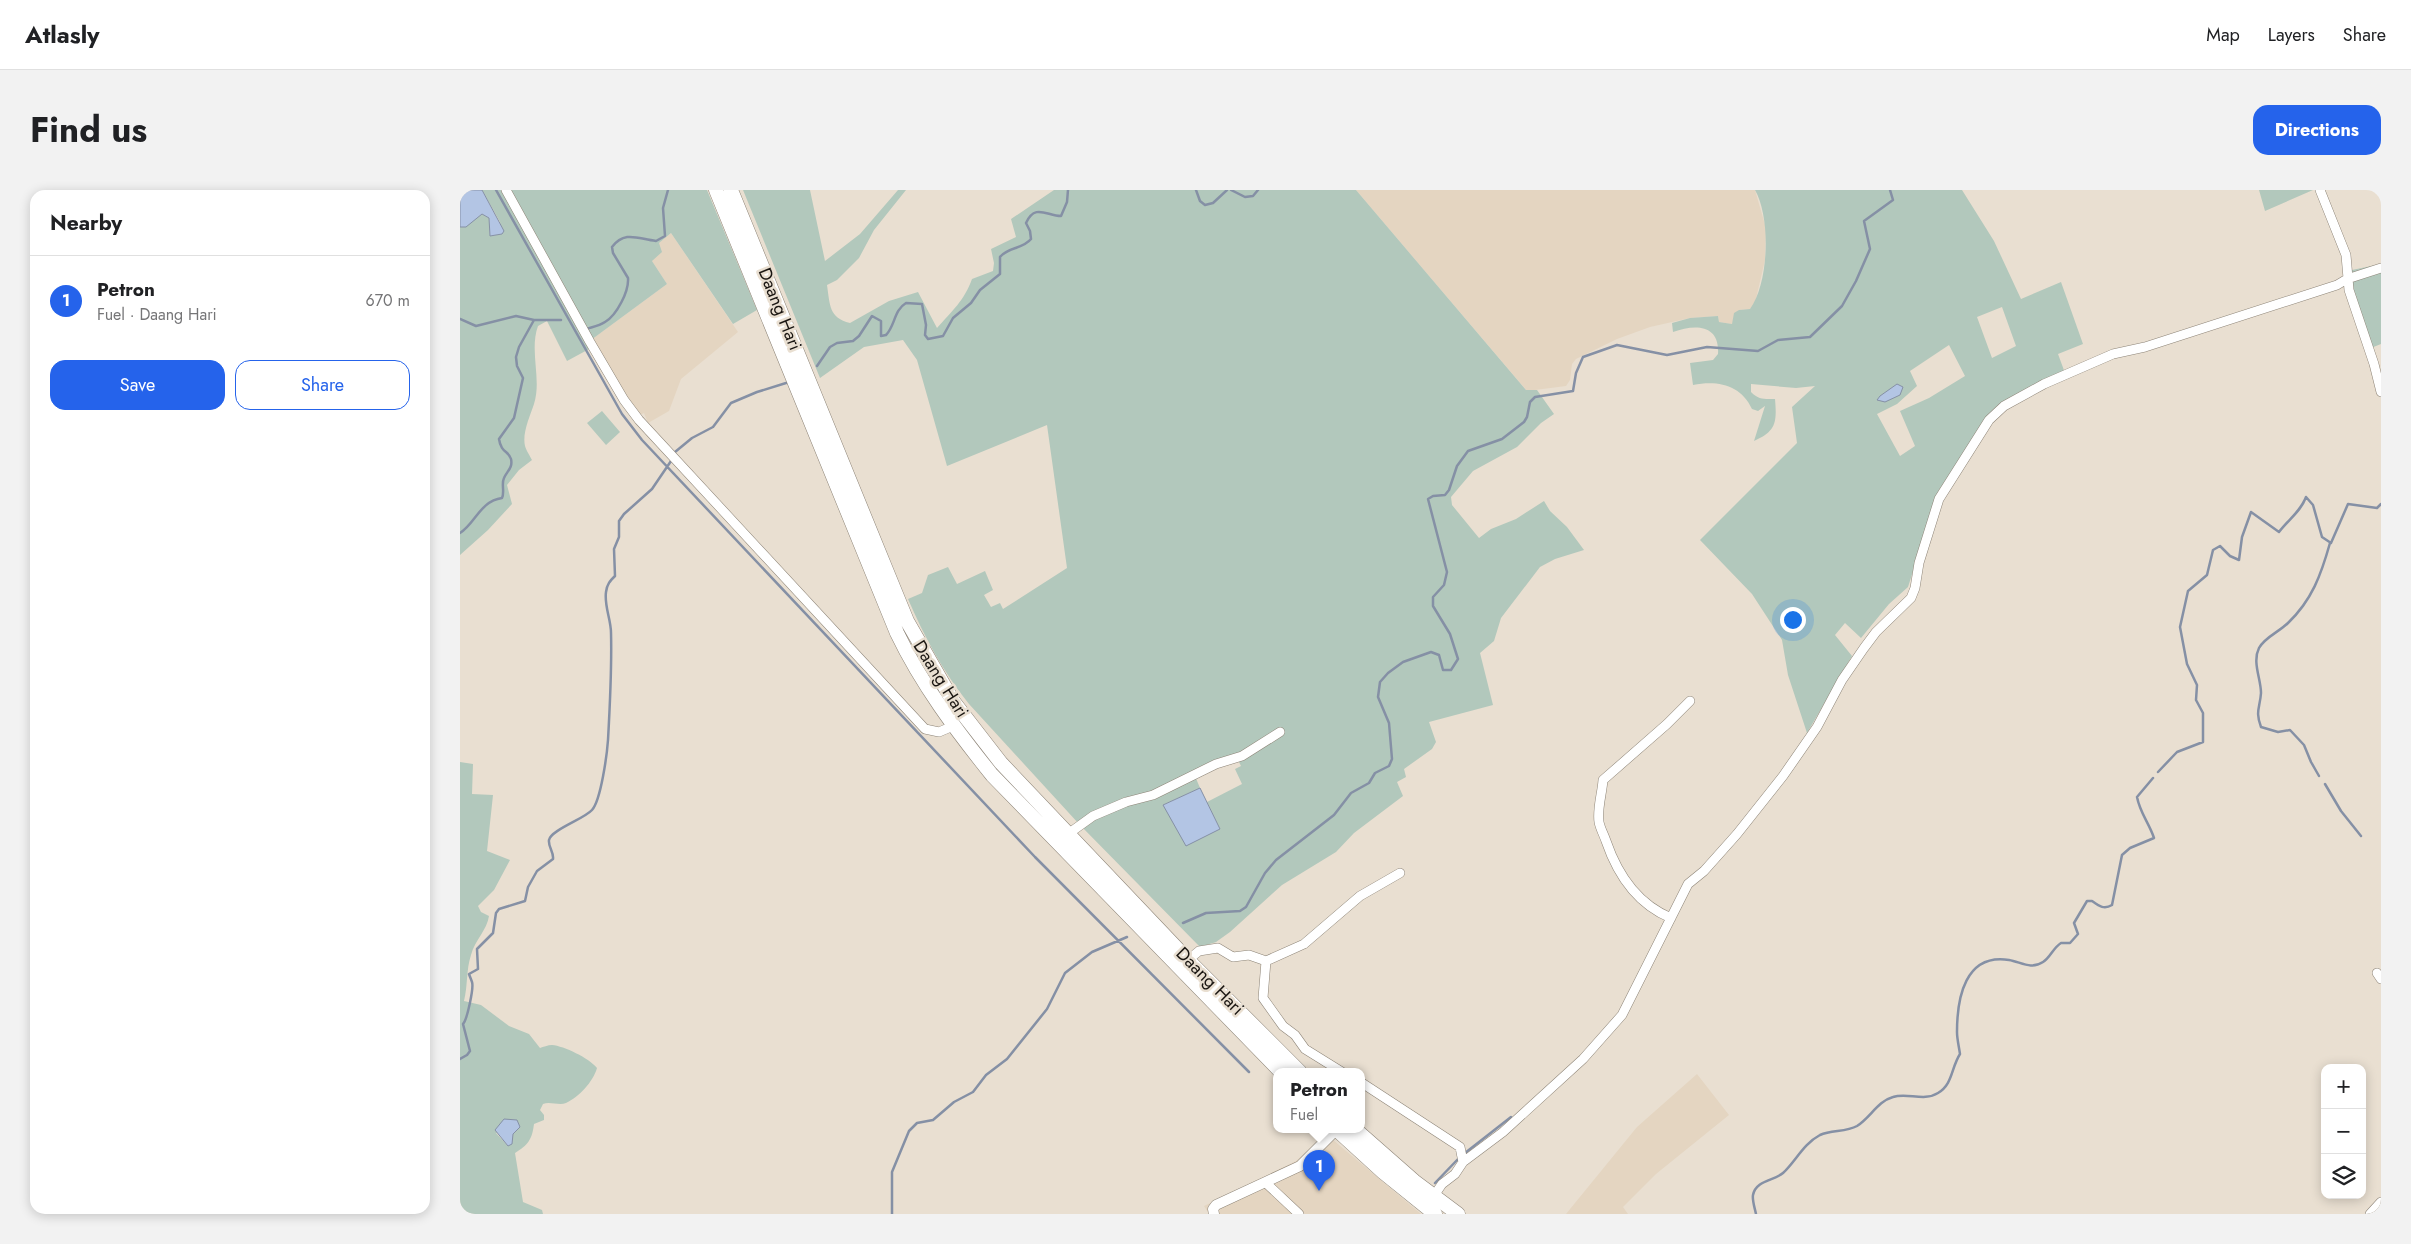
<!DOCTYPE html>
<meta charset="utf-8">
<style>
body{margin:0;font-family:Jost,sans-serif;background:#f2f2f2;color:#202124}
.controls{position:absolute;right:15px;bottom:15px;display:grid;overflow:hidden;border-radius:10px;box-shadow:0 2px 12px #0003}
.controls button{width:45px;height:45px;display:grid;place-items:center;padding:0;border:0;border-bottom:1px solid #e0e0e0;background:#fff;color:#202124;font:25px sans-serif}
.you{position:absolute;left:1332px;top:429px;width:18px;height:18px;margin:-12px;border:4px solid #fff;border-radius:50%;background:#1a73e8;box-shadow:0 0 0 8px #1a73e833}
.badge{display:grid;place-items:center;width:32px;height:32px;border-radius:50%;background:#2563eb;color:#fff;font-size:16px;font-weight:700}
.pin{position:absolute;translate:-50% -41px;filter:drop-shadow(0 1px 2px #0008)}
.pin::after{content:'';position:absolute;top:26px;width:18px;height:15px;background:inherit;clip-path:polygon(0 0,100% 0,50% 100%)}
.popup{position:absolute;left:813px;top:878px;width:92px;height:65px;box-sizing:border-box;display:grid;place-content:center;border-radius:10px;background:#fff;filter:drop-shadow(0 1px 4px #0005);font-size:16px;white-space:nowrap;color:#757577}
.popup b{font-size:19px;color:#202124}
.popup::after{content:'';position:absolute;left:50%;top:100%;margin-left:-10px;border:10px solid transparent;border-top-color:#fff}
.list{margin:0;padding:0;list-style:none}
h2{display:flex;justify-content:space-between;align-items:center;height:65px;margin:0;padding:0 20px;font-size:21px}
h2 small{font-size:16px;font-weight:400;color:#757577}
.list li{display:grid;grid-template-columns:32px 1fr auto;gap:15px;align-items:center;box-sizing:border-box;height:90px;padding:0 20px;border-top:1px solid #e0e0e0}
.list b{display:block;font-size:19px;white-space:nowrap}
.list p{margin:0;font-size:16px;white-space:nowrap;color:#757577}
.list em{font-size:16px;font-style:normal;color:#757577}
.actions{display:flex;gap:10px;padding:15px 20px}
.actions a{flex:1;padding:11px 0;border:1px solid #2563eb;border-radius:15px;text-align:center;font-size:18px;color:#2563eb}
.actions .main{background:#2563eb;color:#fff}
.icon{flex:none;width:28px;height:28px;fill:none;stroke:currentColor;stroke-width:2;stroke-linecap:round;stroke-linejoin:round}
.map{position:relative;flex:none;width:1921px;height:1024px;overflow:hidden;border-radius:15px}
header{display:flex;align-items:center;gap:30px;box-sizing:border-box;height:70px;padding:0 25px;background:#fff;border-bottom:1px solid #e0e0e0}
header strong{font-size:24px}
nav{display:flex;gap:28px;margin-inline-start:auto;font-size:18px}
.intro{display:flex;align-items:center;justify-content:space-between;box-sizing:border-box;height:120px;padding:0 30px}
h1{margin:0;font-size:35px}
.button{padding:12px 22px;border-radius:15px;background:#2563eb;color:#fff;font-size:18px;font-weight:700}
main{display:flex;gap:30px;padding:0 30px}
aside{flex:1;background:#fff;border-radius:15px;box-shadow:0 2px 12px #0003}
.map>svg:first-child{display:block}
.built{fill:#e4d5c1}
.green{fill:#b2c8bc;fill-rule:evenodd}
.water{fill:#b3c5e4;stroke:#8590a5}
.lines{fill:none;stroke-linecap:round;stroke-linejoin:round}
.stream{stroke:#8590a5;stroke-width:2.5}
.minor-casing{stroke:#8d8477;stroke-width:10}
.tertiary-casing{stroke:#8d8477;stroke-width:11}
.primary-casing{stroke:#8d8477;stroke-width:15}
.minor{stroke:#fff;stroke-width:9}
.tertiary{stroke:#fff;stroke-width:10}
.primary{stroke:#fff;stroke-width:14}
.labels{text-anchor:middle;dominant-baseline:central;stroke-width:5;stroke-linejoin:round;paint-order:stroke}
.street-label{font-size:18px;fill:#1a1612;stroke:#e9dfd1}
</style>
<header>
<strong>Atlasly</strong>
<nav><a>Map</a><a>Layers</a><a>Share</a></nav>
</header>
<div class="intro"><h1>Find us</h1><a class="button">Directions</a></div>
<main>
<aside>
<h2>Nearby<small></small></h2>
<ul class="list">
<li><span class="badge">1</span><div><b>Petron</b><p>Fuel · Daang Hari</p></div><em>670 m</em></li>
</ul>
<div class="actions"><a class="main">Save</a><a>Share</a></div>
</aside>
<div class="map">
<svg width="1921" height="1024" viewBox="0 0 1921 1024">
<rect width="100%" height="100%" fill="#e9dfd1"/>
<!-- built -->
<path class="built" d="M896 0H1295L1306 38 1305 70 1295 113 1290 119 1279 120 1272 134 1259 132 1258 126 1230 128 1190 137 1157 149 1116 169 1112 174 1110 190 1106 196 1067 201Z
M211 43 278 142 221 189 209 221 188 233 184 223 180 225 171 214 131 150 207 94 192 71 199 53Z
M1237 884 1269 925 1196 984 1163 1017 1168 1024H1106L1177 937Z
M866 944 961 1024H749L744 1016 836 971Z"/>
<!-- green -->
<path class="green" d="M22 0H43L131 158 107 171 87 131 78 136C69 161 82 189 74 214 70 226 62 243 65 256 66 260 70 266 72 270L59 280 47 295 52 314 28 340 0 365V37L22 24 29 28 30 46 42 44 40 32Z
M49 0H247L297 120 273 134 211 43 199 53 202 62 192 71 207 94 131 150Z
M283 0H350L365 71 400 44 438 0H446L414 40 399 68 377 90 367 95C370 115 369 128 390 133L429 111 458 102 477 138C492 121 504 111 512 89L533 81 534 73 531 59 556 47 551 29 594 0H896L1066 200H1077L1094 224 1081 233 1057 257 1013 281 991 307 992 315 1019 348 1031 339 1056 329 1084 311 1090 321 1107 337 1124 360 1095 369 1080 377 1041 428 1034 451 1020 463 1033 515 969 532 976 552 972 559 944 579 946 587 937 592 943 606 894 643 876 662 822 695 770 742 756 752 740 757 619 634 509 514C483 482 464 446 448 409L462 403 468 385 488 377 497 394 525 381 533 400 524 405 531 417 540 413 543 419 607 378 587 235 487 276 457 170 443 150 404 157 360 188ZM777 568 781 576 775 579 782 594 747 612 760 639 703 615 740 598 735 586Z
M1295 0H1502L1534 51 1561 109 1601 92 1623 154 1598 164 1605 183 1545 212 1494 278 1479 300 1448 397 1429 414 1401 448 1385 433 1375 445 1392 466 1347 543 1328 485 1322 450 1292 404 1240 350 1337 253 1332 217 1355 196 1336 198 1291 194V202C1299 210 1304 209 1315 209 1317 233 1316 241 1294 251L1305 216 1298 221 1292 219C1281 195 1258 190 1233 195L1230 173 1253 170 1258 164C1260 134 1235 134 1213 142L1212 133 1230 128 1258 126 1259 132 1272 134 1274 123 1279 120 1290 119C1309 93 1311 28 1295 0ZM1542 117 1556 156 1532 168 1517 127ZM1489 155 1505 186 1469 208 1440 221 1455 256 1440 266 1417 224 1437 214 1457 196 1450 181Z
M1799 0H1853L1805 21Z
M1921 74V154L1911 158C1905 139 1886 98 1892 80Z
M142 221 160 242 146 255 127 233Z
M0 572 13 574 12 604 33 605 27 661 50 670 34 700 18 716 21 722 29 726C27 740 15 750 11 765 6 780 8 795 4 811L21 815 49 836 69 844 80 858C83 857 88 855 92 855 104 856 129 868 137 878 133 892 119 907 106 913 99 916 90 911 83 914L80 920 84 925V930L74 934C72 950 68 955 55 963L63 1012 82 1020 83 1024H0ZM60 937 53 944 48 956 36 943Z"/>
<!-- water -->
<path class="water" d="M0 0H22L44 41 42 44 30 46 29 28 22 24 6 37H0Z
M1437 194 1443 197 1440 205 1425 212 1417 210 1420 206Z
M740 598 760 639 726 656 703 615Z
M44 929 57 930 60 937 53 944 52 954 48 956 35 940Z"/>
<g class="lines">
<!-- stream -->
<path class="stream" d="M36 0 162 224 182 250 575 667 789 882
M736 0 740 11 745 15 753 13 767 0
M771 0 785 7 793 6 798 0
M0 129 16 136 56 126 74 130H101
M126 139C132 137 139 136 145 132 157 125 169 101 168 88L153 63 152 57C165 40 178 49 196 51L205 46 203 18 208 0
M357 176 370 157 377 153 393 151 399 146 412 126 421 131V146L426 145C435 136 434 120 446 113L462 114 466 135 465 145 468 149 483 146 493 128 511 113 520 100 540 84V67C548 57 563 59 571 49L570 41 566 33C575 13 587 26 601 26L607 12 608 0
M215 262 232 248 253 237 271 213 297 202 326 193
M0 343C15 334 20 311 42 308 45 302 41 294 44 288 47 281 53 278 51 269 49 261 41 263 39 249L54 228 63 188 57 176 56 167 59 157 74 130
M1698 582 1717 562 1743 552V523L1736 510 1737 495 1727 474 1720 437 1728 401 1747 385 1753 360 1760 356 1770 366 1779 370 1782 347 1791 322 1819 342C1829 329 1841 321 1846 307L1853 315 1862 347 1871 353 1888 314 1917 318 1921 314
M1859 586 1851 572 1844 555 1830 540 1818 542 1801 537C1795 521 1800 518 1801 503 1801 489 1792 472 1799 458 1805 447 1819 442 1828 433 1852 410 1861 385 1870 353
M1865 594 1881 621 1901 646
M723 733 746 723 780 721 786 717 805 683 816 670 874 625 891 603 909 593 915 583 929 576 932 569 929 533 918 507 920 492 928 483 943 472 971 462 979 465 983 480H991L998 469 990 444 973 416V407L984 395 987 382 968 309 973 306 985 305 989 300 997 276 1008 261 1042 249 1064 232 1067 227 1070 212 1075 207 1113 201 1116 183 1123 167 1157 155 1207 165 1247 157 1298 161 1318 150 1350 147 1382 116 1396 91 1410 59 1404 31 1433 10 1430 0
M0 869 7 865 10 861 3 834C7 830 14 798 12 792 11 789 10 787 9 784L18 779 17 759 33 743 36 723 39 719 65 711 68 697 77 681 93 669C94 662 88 657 89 650 91 640 124 629 132 620 141 610 147 564 148 550 150 514 152 479 151 443 151 429 144 416 146 402 147 394 150 391 155 386L154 359 159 347V331L164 324 192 299 211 271
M1005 963 1051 927
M975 993 999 968
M432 1024V982L449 941 457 933 473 930 494 912 513 902 526 885 547 869 587 819 605 783 632 762 667 747
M1296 1024C1295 1019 1292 1010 1293 1005 1296 990 1314 991 1323 983 1336 971 1343 954 1360 945 1372 940 1386 942 1397 936 1410 928 1418 911 1433 907 1447 902 1464 912 1478 903 1493 894 1491 878 1500 864 1499 857 1497 849 1497 842 1497 808 1505 763 1549 770 1561 772 1571 780 1583 772 1590 768 1593 758 1601 753H1610L1618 744 1614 733 1627 711H1632C1639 716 1644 720 1652 715L1662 665 1670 658 1694 648C1689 633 1680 623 1677 607L1693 588"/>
<defs>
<path id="minor" d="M46 0 130 152 164 210 179 230 465 539 479 542 493 536
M1860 0 1886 65 1889 100 1914 174 1921 202
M608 644 633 626 666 612 693 605 756 574 782 566 820 542
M1211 728C1177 714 1157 683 1146 651 1144 645 1140 638 1139 632 1137 619 1142 604 1143 590L1207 534 1230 511
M728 770 739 761 758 758 773 767 789 765 806 771
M1917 783 1921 789
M882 882 845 859 835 845 823 836 803 808 806 771 844 754 900 706 940 683
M902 893 1000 957 1003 972
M806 993 839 1024
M971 1010 982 994 995 984 1003 972 1043 942 1123 869 1162 825 1228 694 1244 681 1277 644 1323 586 1357 537 1382 490 1404 458 1416 442 1451 408 1455 398 1459 373 1479 309 1529 230 1544 216 1584 194 1653 164 1685 157 1877 95 1887 89 1921 78
M1910 1024 1921 1012"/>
<path id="tertiary" d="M754 1024 753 1019 756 1015 840 976 876 940"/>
<path id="primary" d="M256 0 437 443C462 495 496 540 532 585L821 882
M271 0 447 431 493 511 541 573 728 770 840 882
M877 940 923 982 975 1024
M896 940 954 991 998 1024"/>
</defs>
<!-- minor casing -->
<use href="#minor" class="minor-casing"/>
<!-- tertiary casing -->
<use href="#tertiary" class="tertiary-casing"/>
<!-- primary casing -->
<use href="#primary" class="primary-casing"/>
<!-- minor -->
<use href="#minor" class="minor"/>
<!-- tertiary -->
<use href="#tertiary" class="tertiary"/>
<!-- primary -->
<use href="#primary" class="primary"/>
</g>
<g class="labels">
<!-- street labels -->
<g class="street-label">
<text transform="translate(320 119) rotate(68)">Daang Hari</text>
<text transform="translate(481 489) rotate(58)">Daang Hari</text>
<text transform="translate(750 791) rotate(45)">Daang Hari</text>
</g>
</g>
</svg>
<div class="controls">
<button>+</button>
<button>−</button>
<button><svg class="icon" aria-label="layers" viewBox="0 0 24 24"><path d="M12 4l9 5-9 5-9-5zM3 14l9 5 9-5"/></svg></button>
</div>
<div class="you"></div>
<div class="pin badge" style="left:859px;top:1001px">1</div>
<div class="popup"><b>Petron</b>Fuel</div>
</div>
</main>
